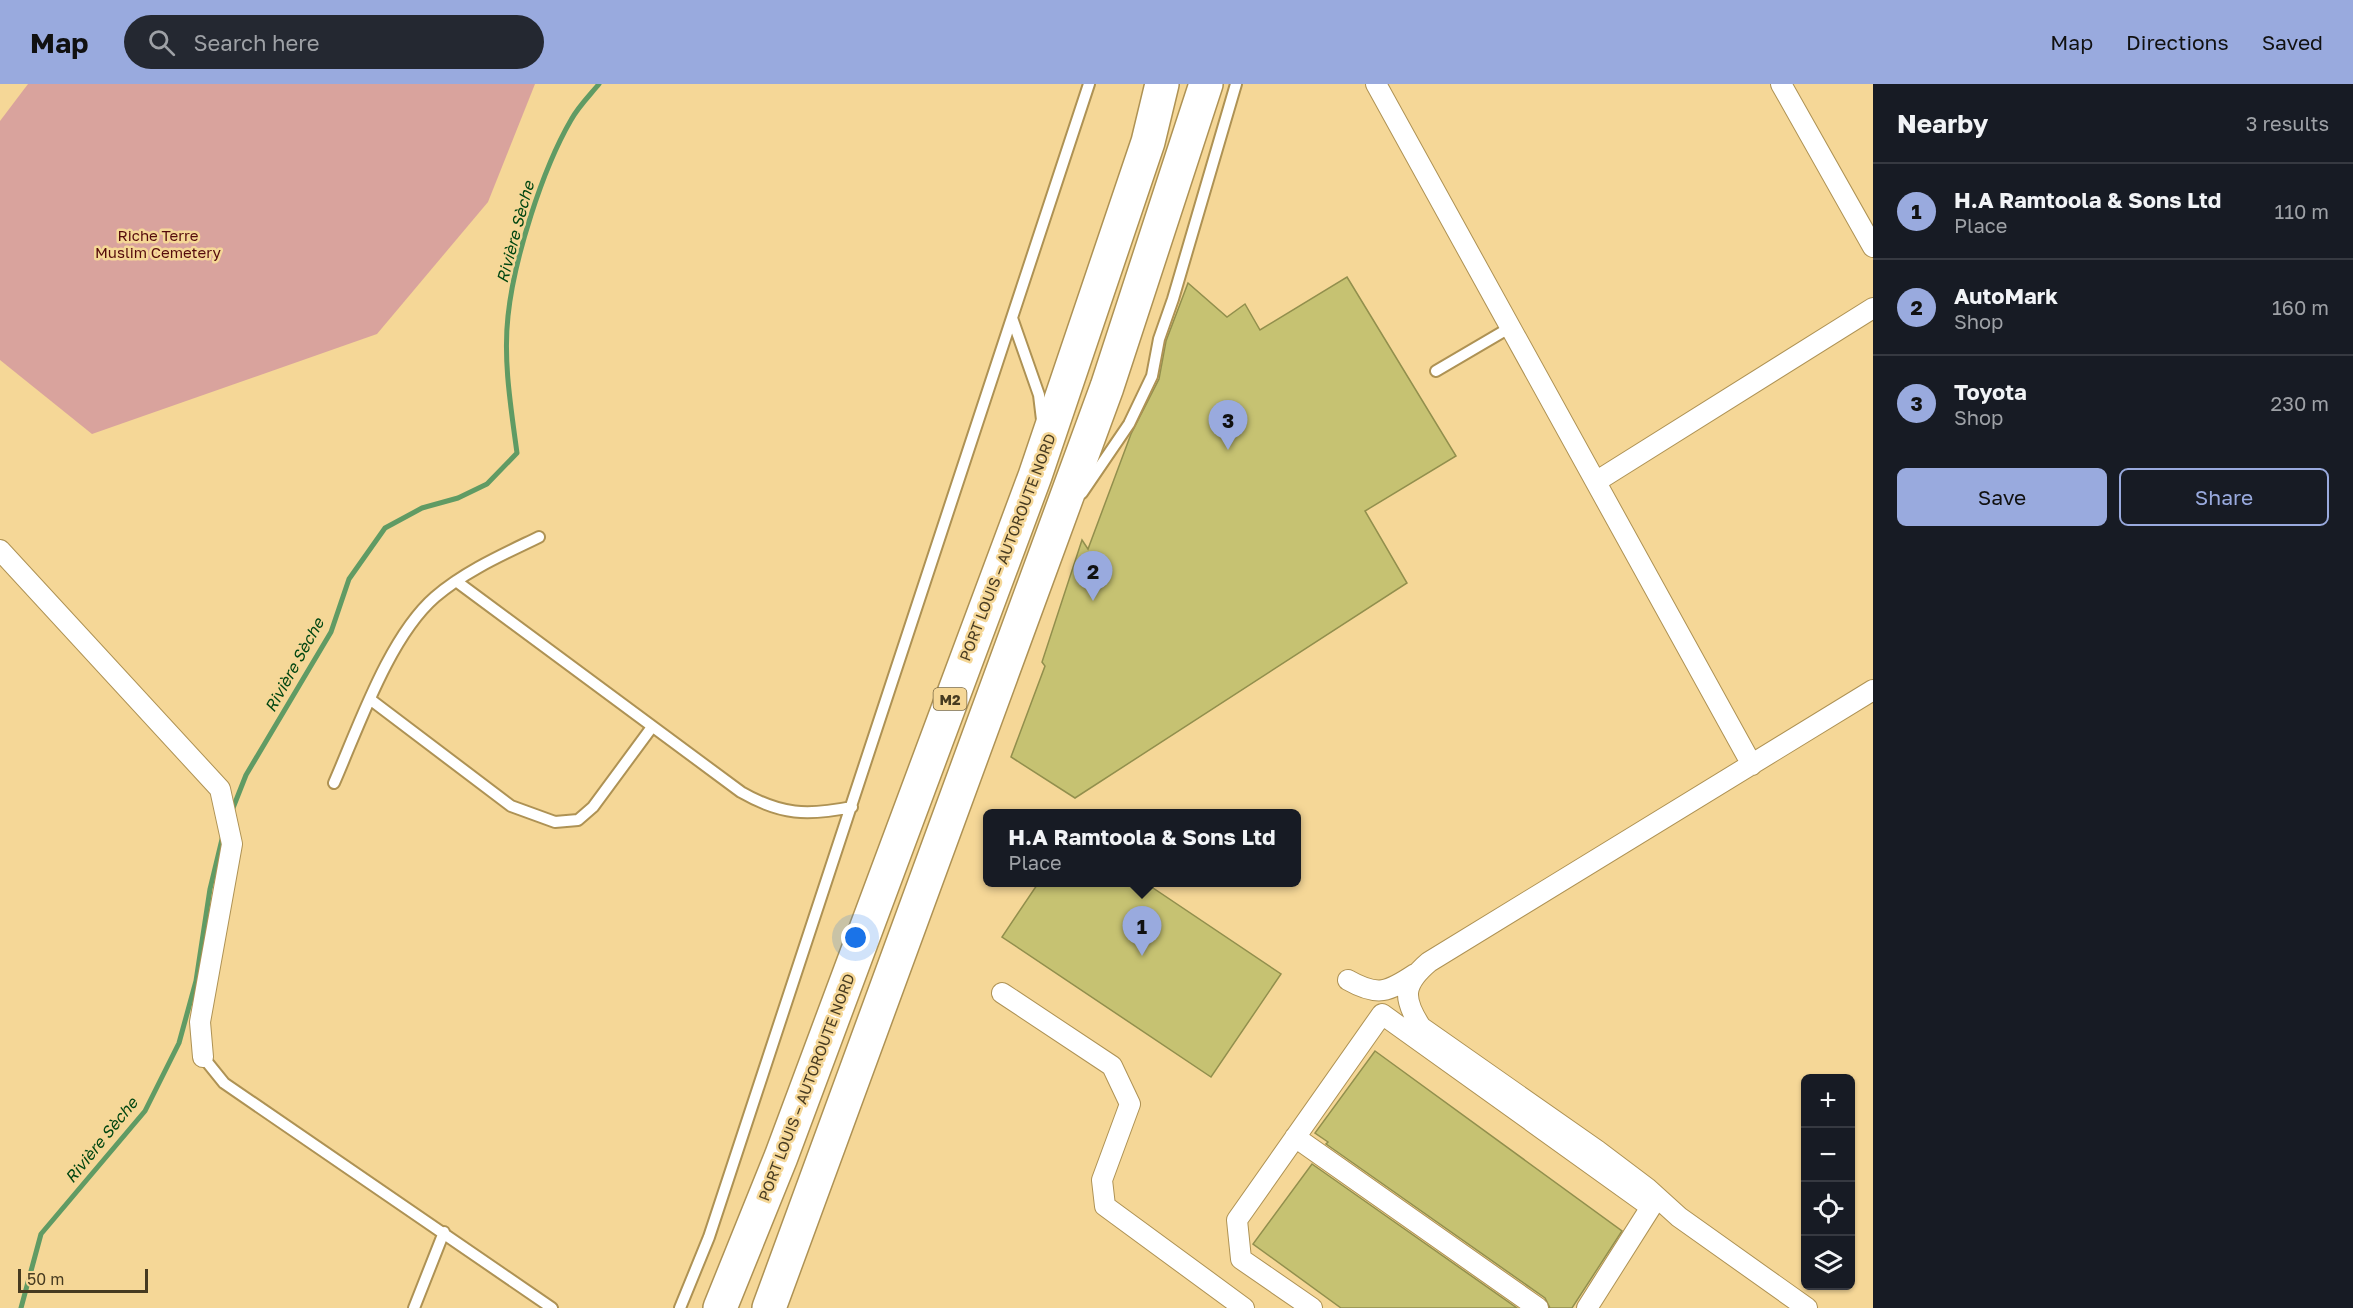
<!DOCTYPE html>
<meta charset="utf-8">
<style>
body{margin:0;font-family:"Golos Text",sans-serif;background:#242831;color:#f1f3f6}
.controls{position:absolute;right:18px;bottom:18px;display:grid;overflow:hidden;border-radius:9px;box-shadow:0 2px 4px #0004}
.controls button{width:54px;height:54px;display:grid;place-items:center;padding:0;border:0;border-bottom:2px solid #363941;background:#171b24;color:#f1f3f6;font:30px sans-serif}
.scale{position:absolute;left:18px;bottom:15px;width:130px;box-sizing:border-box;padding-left:6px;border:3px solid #463a20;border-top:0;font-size:16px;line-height:21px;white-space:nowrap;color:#463a20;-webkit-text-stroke:4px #f5d797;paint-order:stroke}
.you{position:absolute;left:856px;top:854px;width:21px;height:21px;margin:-15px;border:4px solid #fff;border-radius:50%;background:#1a73e8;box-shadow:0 0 0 9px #1a73e833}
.badge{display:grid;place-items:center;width:39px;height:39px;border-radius:50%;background:#99aade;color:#111;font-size:20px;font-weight:700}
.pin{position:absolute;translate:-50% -50px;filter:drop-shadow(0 2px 3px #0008)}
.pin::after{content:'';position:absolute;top:32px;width:21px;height:18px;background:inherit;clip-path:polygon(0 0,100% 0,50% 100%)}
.popup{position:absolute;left:983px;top:725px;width:318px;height:78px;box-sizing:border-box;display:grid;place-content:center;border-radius:9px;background:#171b24;filter:drop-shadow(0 2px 4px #0005);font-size:20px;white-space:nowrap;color:#9ea1a6}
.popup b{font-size:22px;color:#f1f3f6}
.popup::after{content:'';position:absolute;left:50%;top:100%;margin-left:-12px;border:12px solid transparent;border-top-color:#171b24}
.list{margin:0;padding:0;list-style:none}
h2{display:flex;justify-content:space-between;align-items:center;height:78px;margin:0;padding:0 24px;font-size:26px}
h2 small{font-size:20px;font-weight:400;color:#9ea1a6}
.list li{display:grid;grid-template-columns:39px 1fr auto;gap:18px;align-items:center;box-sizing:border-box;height:96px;padding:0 24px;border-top:2px solid #363941}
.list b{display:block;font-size:22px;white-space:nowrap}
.list p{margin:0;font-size:20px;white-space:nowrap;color:#9ea1a6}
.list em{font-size:20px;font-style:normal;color:#9ea1a6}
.actions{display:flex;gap:12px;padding:18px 24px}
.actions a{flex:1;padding:14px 0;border:2px solid #99aade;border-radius:9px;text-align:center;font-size:21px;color:#99aade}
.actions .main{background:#99aade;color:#111}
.icon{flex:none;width:33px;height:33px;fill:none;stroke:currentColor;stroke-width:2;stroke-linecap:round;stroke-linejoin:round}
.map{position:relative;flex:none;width:1873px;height:1224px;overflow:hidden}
header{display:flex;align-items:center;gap:36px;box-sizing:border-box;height:84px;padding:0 30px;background:#99aade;color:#111}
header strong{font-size:28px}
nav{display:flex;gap:33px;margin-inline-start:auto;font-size:21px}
.search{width:420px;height:54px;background:#242831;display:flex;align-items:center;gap:15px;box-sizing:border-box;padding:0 21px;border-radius:33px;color:#9ea1a6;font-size:22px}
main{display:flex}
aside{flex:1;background:#171b24}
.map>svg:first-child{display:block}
.green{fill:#d9a39d}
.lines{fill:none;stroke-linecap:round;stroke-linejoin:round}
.stream{stroke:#609b64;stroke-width:5}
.building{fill:#c6c272;stroke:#928f4d;stroke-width:1.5}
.service-casing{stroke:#ae9254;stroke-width:14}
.minor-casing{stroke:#ae9254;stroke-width:22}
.trunk-casing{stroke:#ae9254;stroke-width:36}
.service{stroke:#fff;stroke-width:10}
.minor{stroke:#fff;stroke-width:20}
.trunk{stroke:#fff;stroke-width:33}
.labels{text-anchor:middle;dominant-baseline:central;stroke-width:5;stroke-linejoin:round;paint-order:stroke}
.shield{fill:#f5d797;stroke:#7a6944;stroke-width:1.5}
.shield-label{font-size:14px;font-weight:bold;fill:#463a20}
.park-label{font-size:15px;fill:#550b0c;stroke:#f5d797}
.street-label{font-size:15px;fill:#463a20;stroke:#f5d797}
.water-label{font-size:16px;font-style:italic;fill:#004611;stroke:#f5d797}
</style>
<header>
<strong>Map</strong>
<div class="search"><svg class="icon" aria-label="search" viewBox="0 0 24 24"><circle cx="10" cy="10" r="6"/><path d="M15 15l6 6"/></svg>Search here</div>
<nav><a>Map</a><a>Directions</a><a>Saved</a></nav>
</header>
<main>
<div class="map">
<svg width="1873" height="1224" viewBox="0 0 1873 1224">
<rect width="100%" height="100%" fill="#f5d797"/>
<!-- green -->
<path class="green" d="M28 0H535L488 118 377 250 92 350 0 276V37Z"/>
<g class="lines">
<!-- stream -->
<path class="stream" d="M231 729 246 691 331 548 349 495 385 444 422 424 458 414 487 400 517 369C511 324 503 277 508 232 514 175 542 86 571 36 578 23 590 11 599 0
M21 1224 41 1150 145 1027 179 959 196 897 210 805 223 751"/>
</g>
<!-- building -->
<path class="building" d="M1347 193 1456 372 1365 427 1407 499 1075 714 1011 673 1045 582 1042 578 1082 456 1088 465 1131 350 1159 295 1166 257 1188 199 1227 233 1245 220 1260 246Z
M1039 798H1144L1281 890 1211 993 1002 853Z
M1375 967 1622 1147 1572 1224H1550L1545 1214 1326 1060 1328 1058 1315 1049Z
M1312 1080 1517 1224H1341L1253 1160Z"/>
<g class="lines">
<defs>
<path id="service" d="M1012 234 1039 311 1042 336
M1436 287 1511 243
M1082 409 1129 340 1152 292 1159 255 1173 215 1236 0
M456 497 741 708C781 731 807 732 852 723
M371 616 511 722 555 738 578 736 593 723 652 643
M334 699C359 642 389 553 435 513 465 487 504 470 539 453
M203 973 224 999 552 1224
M414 1224 444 1148
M680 1224 709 1153 1089 0"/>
<path id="minor" d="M1376 0 1752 681
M1781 0 1873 163
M1597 397 1873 224
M0 466 220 705 232 760 200 938 203 973
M1348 896C1378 913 1388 908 1415 890
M1002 909 1112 982 1130 1020 1102 1096 1105 1122 1244 1224
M1295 1053 1538 1224
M1312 1224 1241 1175 1237 1136 1382 930 1651 1123 1587 1224
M1807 1224 1679 1133 1647 1104 1598 1067 1421 943C1402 914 1403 900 1429 878L1873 606"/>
<path id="trunk" d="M720 1224 781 1073 1035 392 1148 58 1162 0
M769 1224 1107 303 1206 0"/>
</defs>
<!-- service casing -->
<use href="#service" class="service-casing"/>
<!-- minor casing -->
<use href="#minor" class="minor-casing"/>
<!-- trunk casing -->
<use href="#trunk" class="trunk-casing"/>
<!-- service -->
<use href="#service" class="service"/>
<!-- minor -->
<use href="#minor" class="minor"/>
<!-- trunk -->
<use href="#trunk" class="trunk"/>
</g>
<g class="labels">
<!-- shield labels -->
<rect class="shield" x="933.5" y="604" width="33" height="22" rx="4.5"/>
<g class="shield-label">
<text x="950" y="615">M2</text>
</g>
<!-- park labels -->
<g class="park-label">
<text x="158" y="151">Riche Terre<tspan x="158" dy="17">Muslim Cemetery</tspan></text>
</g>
<!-- street labels -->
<g class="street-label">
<text transform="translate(1007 463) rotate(-69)">PORT LOUIS – AUTOROUTE NORD</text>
<text transform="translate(806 1003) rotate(-69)">PORT LOUIS – AUTOROUTE NORD</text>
</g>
<!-- water labels -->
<g class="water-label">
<text transform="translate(515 148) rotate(-75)">Rivière Sèche</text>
<text transform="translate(294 581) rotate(-61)">Rivière Sèche</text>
<text transform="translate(101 1056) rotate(-51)">Rivière Sèche</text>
</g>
</g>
</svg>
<div class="controls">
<button>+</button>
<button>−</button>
<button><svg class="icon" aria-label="locate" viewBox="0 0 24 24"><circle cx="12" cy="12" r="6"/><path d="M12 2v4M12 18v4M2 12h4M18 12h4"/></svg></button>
<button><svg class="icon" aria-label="layers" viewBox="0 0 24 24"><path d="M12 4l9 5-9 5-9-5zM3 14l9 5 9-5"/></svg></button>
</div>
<div class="scale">50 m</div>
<div class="you"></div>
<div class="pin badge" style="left:1142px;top:872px">1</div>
<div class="popup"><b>H.A Ramtoola &amp; Sons Ltd</b>Place</div>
<div class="pin badge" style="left:1093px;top:517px">2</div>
<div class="pin badge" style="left:1228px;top:366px">3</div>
</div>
<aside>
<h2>Nearby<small>3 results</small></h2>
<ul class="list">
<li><span class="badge">1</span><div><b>H.A Ramtoola &amp; Sons Ltd</b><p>Place</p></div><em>110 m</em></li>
<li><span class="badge">2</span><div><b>AutoMark</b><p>Shop</p></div><em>160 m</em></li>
<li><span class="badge">3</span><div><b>Toyota</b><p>Shop</p></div><em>230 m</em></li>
</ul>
<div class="actions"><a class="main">Save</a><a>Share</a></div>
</aside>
</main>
